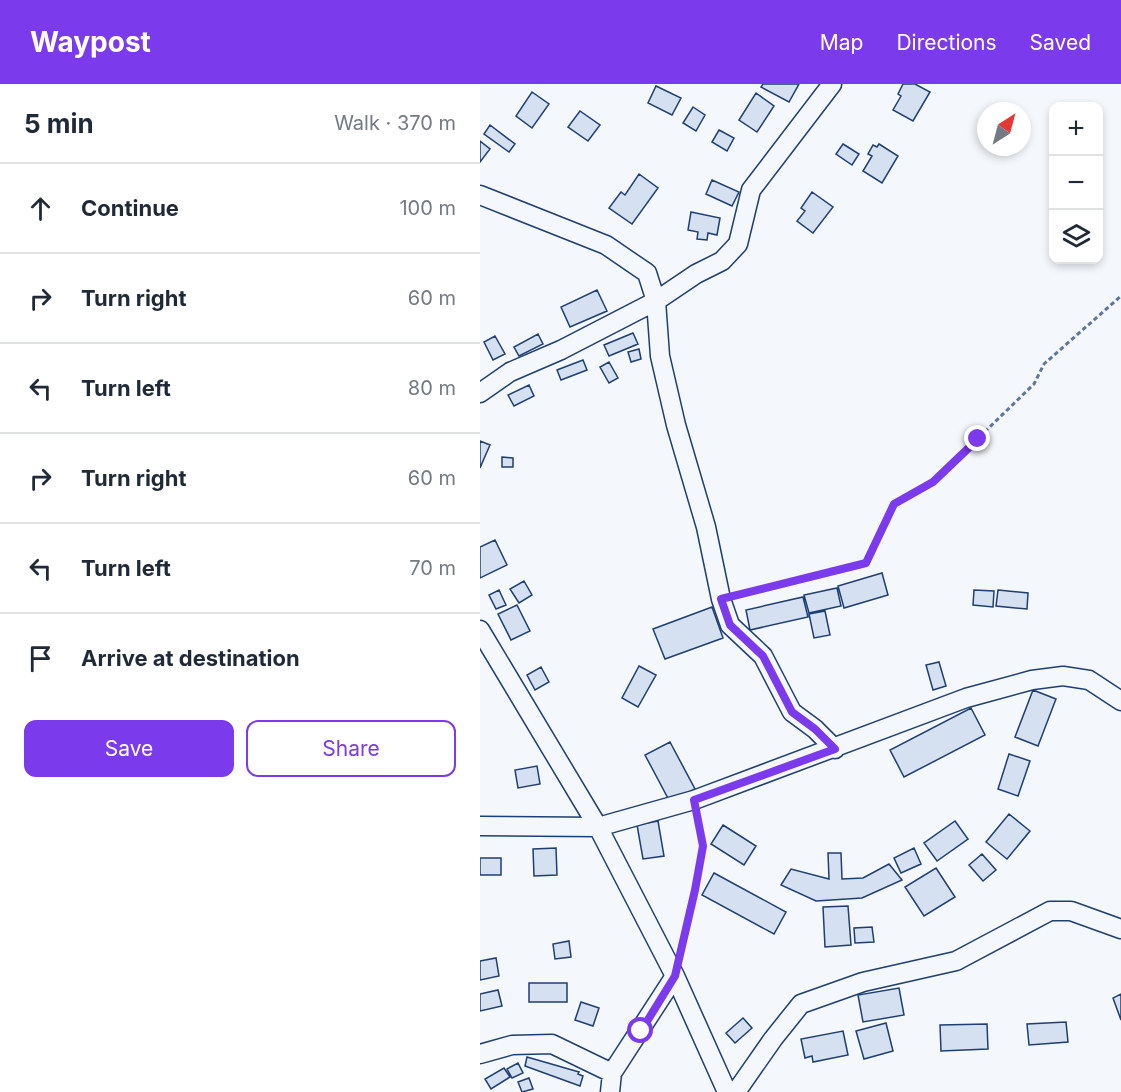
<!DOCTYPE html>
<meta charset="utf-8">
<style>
body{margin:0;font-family:Inter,sans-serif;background:#f2f2f3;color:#1f2937}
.controls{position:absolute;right:18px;top:18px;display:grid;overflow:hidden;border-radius:12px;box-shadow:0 3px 9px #0003}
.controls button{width:54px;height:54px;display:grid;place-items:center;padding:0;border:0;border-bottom:2px solid #e0e1e3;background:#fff;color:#1f2937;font:30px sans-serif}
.compass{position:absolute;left:497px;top:18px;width:54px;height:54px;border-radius:50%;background:#fff;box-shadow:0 3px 9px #0003;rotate:36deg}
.stop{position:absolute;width:18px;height:18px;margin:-14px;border:4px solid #7c3aed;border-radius:50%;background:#fff}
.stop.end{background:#7c3aed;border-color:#fff;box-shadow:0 2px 6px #0008}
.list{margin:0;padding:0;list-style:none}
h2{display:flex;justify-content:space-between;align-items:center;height:78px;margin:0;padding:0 24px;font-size:26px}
h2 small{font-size:20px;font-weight:400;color:#747a83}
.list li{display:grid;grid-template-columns:39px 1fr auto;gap:18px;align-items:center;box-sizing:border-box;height:90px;padding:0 24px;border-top:2px solid #e0e1e3}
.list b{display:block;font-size:22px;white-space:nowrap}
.list em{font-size:20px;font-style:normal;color:#747a83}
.actions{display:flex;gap:12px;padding:18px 24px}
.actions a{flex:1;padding:14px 0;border:2px solid #7c3aed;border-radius:12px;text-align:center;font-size:21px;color:#7c3aed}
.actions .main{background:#7c3aed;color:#fff}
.icon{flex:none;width:33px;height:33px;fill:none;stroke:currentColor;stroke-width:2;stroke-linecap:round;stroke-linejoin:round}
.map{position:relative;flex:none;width:641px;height:1008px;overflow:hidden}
header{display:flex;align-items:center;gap:36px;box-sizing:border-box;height:84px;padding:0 30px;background:#7c3aed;color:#fff}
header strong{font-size:28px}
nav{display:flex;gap:33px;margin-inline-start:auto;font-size:21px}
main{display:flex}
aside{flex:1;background:#fff}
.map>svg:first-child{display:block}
.building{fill:#d5e0f0;stroke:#1d3f73;stroke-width:1.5}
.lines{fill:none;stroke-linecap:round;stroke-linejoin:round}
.minor-casing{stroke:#1d3f73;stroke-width:21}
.path{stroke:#5e769c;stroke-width:3;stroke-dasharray:4.5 3;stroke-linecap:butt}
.minor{stroke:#f4f7fb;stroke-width:18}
.route{stroke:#7c3aed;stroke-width:8}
</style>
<header>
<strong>Waypost</strong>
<nav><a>Map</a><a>Directions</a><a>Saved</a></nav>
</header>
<main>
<aside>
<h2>5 min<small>Walk · 370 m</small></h2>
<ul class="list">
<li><svg class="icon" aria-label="ahead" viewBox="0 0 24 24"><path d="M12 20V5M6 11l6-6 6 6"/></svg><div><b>Continue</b></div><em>100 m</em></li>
<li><svg class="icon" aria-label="right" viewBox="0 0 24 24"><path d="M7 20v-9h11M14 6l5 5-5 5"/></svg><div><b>Turn right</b></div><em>60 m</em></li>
<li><svg class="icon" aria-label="left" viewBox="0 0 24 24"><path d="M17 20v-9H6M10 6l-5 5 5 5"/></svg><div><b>Turn left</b></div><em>80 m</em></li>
<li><svg class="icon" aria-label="right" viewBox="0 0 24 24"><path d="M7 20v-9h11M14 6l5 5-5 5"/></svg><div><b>Turn right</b></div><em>60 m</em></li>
<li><svg class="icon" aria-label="left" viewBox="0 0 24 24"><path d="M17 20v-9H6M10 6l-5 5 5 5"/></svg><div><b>Turn left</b></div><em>70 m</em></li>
<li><svg class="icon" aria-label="arrive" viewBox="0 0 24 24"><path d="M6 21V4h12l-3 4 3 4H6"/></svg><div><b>Arrive at destination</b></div></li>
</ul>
<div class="actions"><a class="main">Save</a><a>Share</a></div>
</aside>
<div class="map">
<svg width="641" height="1008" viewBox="0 0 641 1008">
<rect width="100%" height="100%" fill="#f4f7fb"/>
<!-- building -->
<path class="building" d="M283 0H319L309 18 281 3Z
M423 0H435L450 8 433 37 413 26 421 12 418 10Z
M176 2 201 14 192 31 168 19Z
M52 8 69 20 52 44 36 32Z
M276 9 294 22 277 48 259 36Z
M213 23 225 31 216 47 203 39Z
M100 27 120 41 108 57 88 43Z
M10 41 35 60 29 68 4 50Z
M239 46 254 54 247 67 232 58Z
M0 57 10 65 0 78Z
M363 60 379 70 372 81 356 70Z
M399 60 418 72 402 99 383 87 392 72 388 70 393 61 397 63Z
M159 90 178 104 152 140 129 124 141 108 145 111Z
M232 96 259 108 252 122 226 110Z
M332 108 353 123 333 149 317 137 325 127 321 124Z
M211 128 240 134 237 151 228 149 227 156 217 155 218 148 208 146Z
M117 206 127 227 90 243 81 223Z
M153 249 158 260 129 272 124 261Z
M58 250 63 260 39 272 34 263Z
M15 252 25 270 13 276 4 258Z
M159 265 161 275 151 278 148 268Z
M103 276 107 286 81 296 77 286Z
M129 278 138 294 129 299 120 283Z
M49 301 54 312 34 322 28 311Z
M0 357 10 361 0 384Z
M22 373 33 374V383H22Z
M15 456 27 481 0 494V463Z
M402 489 408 511 364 524 358 502Z
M44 497 52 511 39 519 30 505Z
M357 504 361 522 329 529 324 511Z
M19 506 26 521 16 525 9 511Z
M494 506 514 507 513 523 493 521Z
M518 506 548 509 547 525 516 522Z
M323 513 328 533 270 546 266 526Z
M37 521 50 547 31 556 18 530Z
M232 523 243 554 185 575 173 545Z
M345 527 350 551 334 554 329 530Z
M459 578 466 602 453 606 446 581Z
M159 582 176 591 158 623 142 614Z
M61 583 69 598 55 606 47 591Z
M553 606 576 615 558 662 535 653Z
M491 624 505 651 424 693 410 666Z
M190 658 215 705 190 718 165 671Z
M529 670 550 677 538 712 518 705Z
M57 682 60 700 38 704 35 686Z
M529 730 550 747 527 775 506 758Z
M178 737 184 772 163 775 157 741Z
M475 737 488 755 457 777 444 759Z
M243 741 276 762 264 781 231 760Z
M76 764 77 791 54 792 53 765Z
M434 764 441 780 421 789 414 774Z
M348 769H361L362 795 383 794 409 780 422 796 382 814 336 817 301 801 311 785 349 795Z
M502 770 516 786 503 797 489 781Z
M0 774H21V791H0Z
M456 784 475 813 444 832 425 803Z
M234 789 306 828 294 850 222 811Z
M368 822 371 861 345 863 343 823Z
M392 843 394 858 375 859 374 844Z
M89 857 91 873 75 875 73 860Z
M16 874 19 892 0 896V877Z
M49 899H87V918H49Z
M419 904 424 931 383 938 378 911Z
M18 906 22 922 0 927V910Z
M641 910V936L633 914Z
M101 918 119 924 113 942 95 936Z
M263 934 272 944 255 959 246 949Z
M586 938 588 958 549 961 547 940Z
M406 939 413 967 384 975 376 947Z
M507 940 508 965 461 967 460 941Z
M363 947 368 971 333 978 332 972 325 974 321 955Z
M47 973 99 988 98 990 103 992 100 1002 45 982Z
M38 979 43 989 32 994 27 985Z
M24 984 30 993 11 1005 5 995Z
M49 994 53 1005 42 1008 38 998Z"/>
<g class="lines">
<defs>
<path id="minor" d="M0 111 126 161 167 189 176 217 180 272 196 341 226 443 241 515 250 541 283 572 312 628 335 645 355 665
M0 309 30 288 81 266 176 217 216 190 242 177 258 160 271 106 352 0
M0 546 118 743 195 892 247 1008
M0 742 118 743 214 716 486 614 552 596 583 592 609 596 641 617
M0 970 32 961 72 960 132 989 195 892
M130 1008 132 989
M256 1008 293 955 321 920 383 898 476 877 570 827H591L641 845"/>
</defs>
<!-- minor casing -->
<use href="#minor" class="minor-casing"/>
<!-- path -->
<path class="path" d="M257 511 386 479 414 420 453 398 554 300 564 280 641 212
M201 867 223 762 218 733"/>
<!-- minor -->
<use href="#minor" class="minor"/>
</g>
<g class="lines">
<!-- route -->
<path class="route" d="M161 947 195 892 215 806 223 762 214 716 355 665 335 645 312 628 283 572 250 541 241 515 386 479 414 420 453 398 498 355"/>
</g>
</svg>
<div class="controls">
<button>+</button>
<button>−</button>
<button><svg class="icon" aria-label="layers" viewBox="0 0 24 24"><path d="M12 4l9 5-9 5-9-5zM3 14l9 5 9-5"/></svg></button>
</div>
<svg class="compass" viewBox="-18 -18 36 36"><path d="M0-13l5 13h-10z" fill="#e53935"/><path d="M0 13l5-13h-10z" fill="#747a83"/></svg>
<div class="stop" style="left:161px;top:947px"></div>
<div class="stop end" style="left:498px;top:355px"></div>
</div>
</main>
